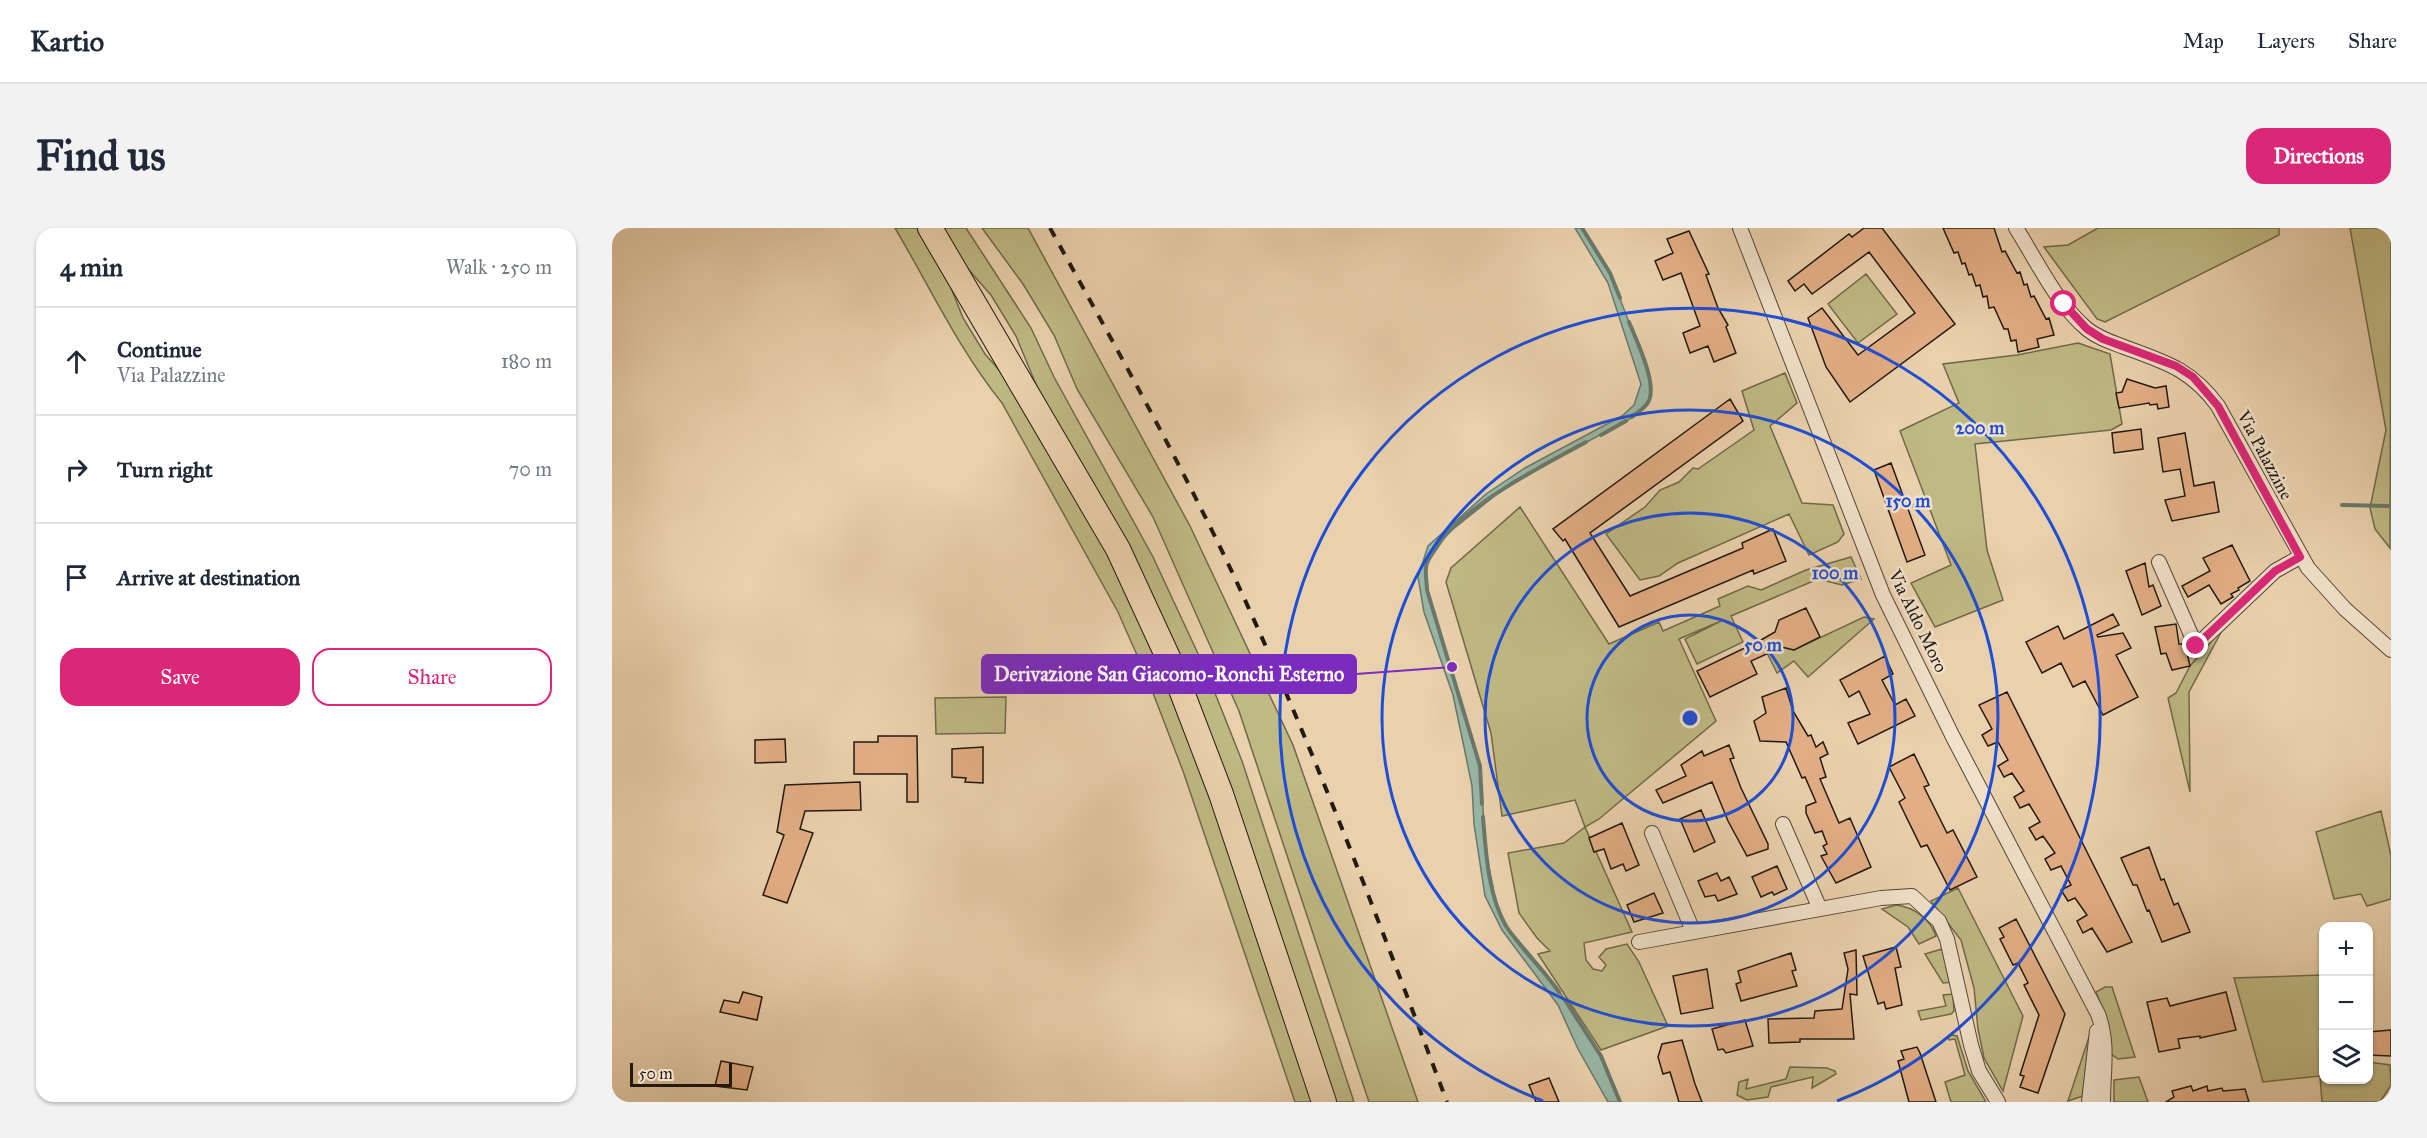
<!DOCTYPE html>
<meta charset="utf-8">
<style>
body{margin:0;font-family:"IM FELL Great Primer",serif;background:#f2f2f3;color:#1f2937}
.controls{position:absolute;right:18px;bottom:18px;display:grid;overflow:hidden;border-radius:12px;box-shadow:0 2px 4px #0004}
.controls button{width:54px;height:54px;display:grid;place-items:center;padding:0;border:0;border-bottom:2px solid #e0e1e3;background:#fff;color:#1f2937;font:30px sans-serif}
.scale{position:absolute;left:18px;bottom:15px;width:102px;box-sizing:border-box;padding-left:6px;border:3px solid #221911;border-top:0;font-size:16px;line-height:21px;white-space:nowrap;color:#221911;-webkit-text-stroke:4px #f1e1ca;paint-order:stroke}
.stop{position:absolute;width:18px;height:18px;margin:-14px;border:4px solid #db2777;border-radius:50%;background:#fff}
.stop.end{background:#db2777;border-color:#fff;box-shadow:0 2px 6px #0008}
.list{margin:0;padding:0;list-style:none}
h2{display:flex;justify-content:space-between;align-items:center;height:78px;margin:0;padding:0 24px;font-size:26px}
h2 small{font-size:20px;font-weight:400;color:#747a83}
.list li{display:grid;grid-template-columns:39px 1fr auto;gap:18px;align-items:center;box-sizing:border-box;height:108px;padding:0 24px;border-top:2px solid #e0e1e3}
.list b{display:block;font-size:22px;white-space:nowrap}
.list p{margin:0;font-size:20px;white-space:nowrap;color:#747a83}
.list em{font-size:20px;font-style:normal;color:#747a83}
.actions{display:flex;gap:12px;padding:18px 24px}
.actions a{flex:1;padding:14px 0;border:2px solid #db2777;border-radius:18px;text-align:center;font-size:21px;color:#db2777}
.actions .main{background:#db2777;color:#fff}
.icon{flex:none;width:33px;height:33px;fill:none;stroke:currentColor;stroke-width:2;stroke-linecap:round;stroke-linejoin:round}
.map{position:relative;flex:none;width:1779px;height:874px;overflow:hidden;border-radius:18px}
header{display:flex;align-items:center;gap:36px;box-sizing:border-box;height:84px;padding:0 30px;background:#fff;border-bottom:2px solid #e0e1e3}
header strong{font-size:28px}
nav{display:flex;gap:33px;margin-inline-start:auto;font-size:21px}
.intro{display:flex;align-items:center;justify-content:space-between;box-sizing:border-box;height:144px;padding:0 36px}
h1{margin:0;font-size:42px}
.button{padding:15px 27px;border-radius:18px;background:#db2777;color:#fff;font-size:21px;font-weight:700}
main{display:flex;gap:36px;padding:0 36px}
aside{flex:1;background:#fff;border-radius:18px;box-shadow:0 2px 4px #0004}
.map>svg:first-child{display:block}
.green{fill:#bfb984;stroke:#70694a;stroke-width:1.5}
.water{fill:#98b7a7;stroke:#69786b;stroke-width:1.5}
.lines{fill:none;stroke-linecap:round;stroke-linejoin:round}
.stream{stroke:#69786b;stroke-width:4}
.building{fill:#e3ae85;stroke:#221911;stroke-width:1.5}
.street-casing{stroke:#544738;stroke-width:16}
.highway-casing{stroke:#221911;stroke-width:26}
.street{stroke:#f1e1ca;stroke-width:14}
.highway{stroke:#ead1ad;stroke-width:24}
.rail{stroke:#221911;stroke-width:4;stroke-dasharray:10 10;stroke-linecap:butt}
.route{stroke:#db2777;stroke-width:8}
.ring{fill:none;stroke:#1d4ed8;stroke-width:3}
.labels{text-anchor:middle;dominant-baseline:central;stroke-width:5;stroke-linejoin:round;paint-order:stroke}
.street-label{font-size:18px;fill:#221911;stroke:#f1e1ca}
.centre{fill:#1d4ed8;stroke:#f1e1ca;stroke-width:3}
.ring-label{font-size:18px;text-anchor:middle;font-weight:bold;fill:#1d4ed8;stroke:#f1e1ca;stroke-width:5;stroke-linejoin:round;paint-order:stroke}
.leader{fill:none;stroke:#7b2cbf;stroke-width:2}
.callout-dot{fill:#7b2cbf;stroke:#f1e1ca;stroke-width:2}
.callout{fill:#7b2cbf;stroke:#7b2cbf;stroke-width:2}
.callout-label{font-size:20px;text-anchor:middle;font-weight:bold;fill:#fff}
</style>
<header>
<strong>Kartio</strong>
<nav><a>Map</a><a>Layers</a><a>Share</a></nav>
</header>
<div class="intro"><h1>Find us</h1><a class="button">Directions</a></div>
<main>
<aside>
<h2>4 min<small>Walk · 250 m</small></h2>
<ul class="list">
<li><svg class="icon" aria-label="ahead" viewBox="0 0 24 24"><path d="M12 20V5M6 11l6-6 6 6"/></svg><div><b>Continue</b><p>Via Palazzine</p></div><em>180 m</em></li>
<li><svg class="icon" aria-label="right" viewBox="0 0 24 24"><path d="M7 20v-9h11M14 6l5 5-5 5"/></svg><div><b>Turn right</b></div><em>70 m</em></li>
<li><svg class="icon" aria-label="arrive" viewBox="0 0 24 24"><path d="M6 21V4h12l-3 4 3 4H6"/></svg><div><b>Arrive at destination</b></div></li>
</ul>
<div class="actions"><a class="main">Save</a><a>Share</a></div>
</aside>
<div class="map">
<svg width="1779" height="874" viewBox="0 0 1779 874">
<rect width="100%" height="100%" fill="#ead1ad"/>
<filter id="stains"><feTurbulence type="fractalNoise" baseFrequency=".00333" numOctaves="4"/><feColorMatrix values="0 0 0 0 .2 0 0 0 0 .09 0 0 0 0 .02 0 0 0 .5 -.17"/></filter>
<radialGradient id="worn" r=".72"><stop offset=".6" stop-color="#630" stop-opacity="0"/><stop offset="1" stop-color="#630" stop-opacity=".3"/></radialGradient>
<!-- green -->
<path class="green" d="M283 0H305L336 52 351 90 373 126 396 152 494 322 556 456 594 553 702 874H683L571 543 536 452 506 384 390 175C347 122 318 59 283 0Z
M327 0H354L419 100 442 149 541 329 595 445 630 533 742 874H720L602 521 430 171 404 108 379 67 341 24Z
M370 0H416L578 298 681 517 806 874H757L627 483 541 289 465 161 442 107 411 56Z
M1486 0H1667V7L1493 94 1485 91 1432 19 1456 17Z
M1738 0H1779L1778 320 1763 301 1758 280 1774 202Z
M1254 46 1285 86 1246 115 1216 76Z
M1466 115 1498 126 1510 196 1499 202 1363 216 1375 322 1391 372 1323 399 1299 355 1339 337 1288 203 1347 175 1331 136 1405 127Z
M1173 145 1185 175 1158 198 1190 275 1221 277 1232 306 1226 314 1197 327 1177 286 1066 335 1047 348 1028 352 994 306 1033 279 1048 262 1067 254 1081 240 1086 241 1142 202 1130 163Z
M908 279 997 416 1047 394 1051 403 1108 378 1106 371 1136 358 1149 362 1194 342 1239 329 1249 351 1230 357 1206 351 1119 388 1131 414 1085 436 1073 411 1109 393 1067 411 1104 493 987 591 973 599 1020 704 972 715 974 732 981 741 990 743 994 737 987 729 994 721 1015 716 1027 734 1056 798 989 822 926 726 938 723 925 710 907 685 896 625 952 615 973 599 963 572 890 588 879 505 834 354 839 340Z
M1252 389 1262 391 1196 449 1182 433 1165 445 1155 425 1170 419 1182 422Z
M1613 397 1577 464 1578 564 1556 470 1564 465 1578 438Z
M394 469 393 505 324 506 323 470Z
M1769 583 1779 628V671L1755 678 1749 666 1722 671 1704 604Z
M1346 660 1411 788 1391 863 1372 830 1366 801 1362 760 1349 712 1319 673Z
M1284 677C1302 679 1318 691 1324 708L1307 716 1296 699 1270 681Z
M1330 721 1341 754 1331 755 1313 726Z
M1709 747 1712 748V852H1756L1757 834 1778 837 1779 857 1768 874H1710L1708 848 1651 854 1622 750Z
M1493 759H1500L1523 829 1506 831 1499 826 1496 795 1484 764Z
M1341 766 1342 783 1339 786 1309 792 1306 783 1334 778 1331 767Z
M1480 800 1471 868 1456 873Z
M1340 807 1345 808 1356 843 1374 874H1339L1333 854 1353 847 1343 811 1337 812 1336 809Z
M1178 839 1215 840 1223 843 1224 846 1200 860 1201 849 1159 859 1156 869 1135 872 1125 867 1127 854 1136 851 1134 861 1174 851Z
M1527 849 1536 874H1502V852Z"/>
<!-- water -->
<path class="water" d="M963 0H970L998 45 1037 146 1039 165 1036 175 1018 191 900 254 835 306 814 337 815 362 868 538 874 624 885 680 896 700 933 744 965 788 989 828 1008 874H996L966 821 946 777 890 702 873 668 862 596 860 558 852 519 841 467 812 384 806 349 816 318 874 266 913 240 1010 188 1022 177 1029 156 996 55Z"/>
<g class="lines">
<!-- stream -->
<path class="stream" d="M970 0 998 45 1008 70
M1017 94C1024 112 1048 159 1035 176 1031 181 1025 185 1020 189
M989 207 1014 193
M1730 277 1779 278
M870 576 868 538 815 362C815 354 812 342 815 335 836 284 927 240 974 214
M871 589C874 625 876 667 894 698 909 721 931 741 947 764
M953 772 989 828 1008 874"/>
</g>
<!-- building -->
<path class="building" d="M1252 0H1270L1343 96 1238 174 1214 139 1196 90 1210 80 1246 127 1303 85 1257 24 1200 66 1192 56 1183 63 1176 53 1237 6 1240 9Z
M1331 0H1382L1390 24 1393 23 1405 45 1408 44 1412 57 1415 56 1419 69 1422 68 1434 91 1437 90 1442 107 1425 111 1427 119 1406 124 1404 112 1399 113 1396 101H1392L1382 79 1377 80 1375 68 1371 69 1368 57 1364 58 1360 46 1357 47 1353 35 1350 36 1346 24 1342 25Z
M1077 3 1097 46 1094 47 1106 80 1116 97 1114 99 1124 125 1102 134 1096 118 1078 125 1071 105 1088 98 1069 45 1051 52 1043 33 1061 25 1055 11Z
M1515 151 1543 160 1554 158 1557 179 1546 181 1545 176 1538 177 1537 175 1507 180 1504 165 1510 164Z
M1118 171 1131 193 978 305 1018 368 1131 320 1130 315 1161 301 1174 333 1142 346 1141 342 1007 399 953 311 951 313 941 301Z
M1529 201 1531 221 1502 225 1500 205Z
M1573 205 1582 258 1602 254 1607 284 1560 293 1553 272 1573 268 1568 241 1551 244 1546 210Z
M1279 235 1313 327 1295 334 1262 242Z
M1620 317 1638 353 1626 360 1627 362 1619 366 1621 369 1609 376 1597 357 1576 369 1570 358 1598 343 1591 330Z
M1533 335 1537 359 1541 357 1549 378 1530 387 1514 343Z
M1194 380 1208 409 1182 422 1170 419 1139 433 1145 446 1098 469 1085 443 1149 412 1163 404 1167 392Z
M1501 386 1507 397 1485 407 1486 409 1511 405 1519 420 1504 427 1526 469 1491 487 1473 453 1461 459 1449 435 1430 445 1414 414 1446 398 1452 411Z
M1564 396 1567 416H1573L1578 438 1560 442 1554 425 1549 426 1543 399Z
M1273 428 1281 446 1270 452 1283 477 1294 471 1303 488 1246 516 1236 495 1258 486 1247 463 1237 469 1228 452Z
M1174 460 1181 483 1196 508 1199 507 1204 519 1211 514 1216 526 1208 530 1214 549 1208 551 1227 595 1238 590 1259 639 1224 655 1209 628 1215 626 1211 618 1215 616 1210 603 1203 605 1194 585V578L1204 574 1193 549 1190 550 1174 514 1148 513 1142 493 1154 485 1150 469Z
M1395 464 1520 714 1495 724 1480 700 1471 705 1465 693 1475 687 1463 670 1456 673 1449 662 1459 657 1449 638 1439 642 1433 631 1443 625 1431 608 1424 612 1417 600 1428 594 1417 576 1408 580 1402 569 1412 563 1400 545 1392 549 1386 538 1396 532 1386 514 1376 518 1370 507 1380 501 1367 477Z
M266 508H305L306 574H295V546H242V514H266Z
M173 511 174 534 143 535V512Z
M1117 517 1122 530 1118 531 1129 560 1156 616V621L1135 628 1116 593 1100 554 1051 575 1044 562 1074 548 1069 537 1090 523 1092 528Z
M371 519V555L353 554 354 550 340 549V521Z
M1302 526 1317 557 1312 559 1335 605 1341 602 1365 649 1338 662 1315 617 1309 619 1287 574 1293 570 1277 539Z
M248 554 249 582 193 583 188 601 201 605 175 675 151 667 172 607 165 604 173 557Z
M1089 582 1103 614 1082 624 1068 591Z
M1010 595 1027 637 1014 643 1011 636 999 641 992 621 982 624 977 610Z
M1537 619 1549 652 1552 651 1562 677 1566 675 1578 704 1550 714 1537 682 1535 683 1525 657H1521L1509 630Z
M1165 638 1175 661 1162 667 1160 664 1149 669 1140 649Z
M1105 645 1109 653 1117 649 1125 666 1106 673 1103 667 1093 669 1086 653Z
M1042 665 1051 685 1022 694 1015 677Z
M1404 691 1453 786 1426 865 1408 859 1412 848 1408 847 1427 787 1412 757 1416 755 1406 735 1401 737 1388 711 1392 709 1387 700Z
M1284 719 1289 739 1283 740 1290 777 1274 781 1272 774 1266 776 1251 728Z
M1244 722 1245 767 1238 766 1242 811H1188V814L1157 815 1156 791 1202 790 1203 783 1230 781 1236 741 1232 725Z
M1179 725 1184 742 1180 743 1185 758 1129 773 1124 756 1129 754 1126 743Z
M1095 741 1101 780 1069 786 1061 748Z
M131 764 150 769 145 792 108 784 112 772 127 775Z
M1614 764 1624 802 1588 810V808L1566 811 1568 820 1547 824 1535 774 1555 770 1558 778Z
M1133 792 1141 818 1114 825 1111 821 1106 822 1100 801Z
M1779 802V828L1756 827V804Z
M1070 812 1083 856 1090 874H1067L1058 844 1051 846 1046 829 1050 816Z
M1305 819 1308 825 1324 874H1297L1286 833 1292 831 1289 823Z
M109 833 141 839 135 862 103 858Z
M937 850 947 874H924L917 857Z
M1579 858 1581 863 1595 858 1596 863 1610 860 1611 863 1633 861 1637 874H1554L1562 869 1560 863Z"/>
<g class="lines">
<defs>
<path id="street" d="M1128 0 1271 367 1341 509 1486 786C1497 816 1491 843 1491 874
M1404 0C1425 33 1444 75 1475 101 1486 110 1499 114 1512 119 1553 134 1579 141 1606 178L1696 340 1733 381 1779 422
M1547 334 1584 418 1663 343 1688 329
M1171 596 1208 681
M1040 605 1081 703
M1027 714 1269 670 1300 668 1327 693 1335 711 1359 817 1367 843 1386 874
M1477 874 1485 803"/>
<path id="highway" d="M318 0 506 321 560 438 609 566 712 874"/>
</defs>
<!-- street casing -->
<use href="#street" class="street-casing"/>
<!-- highway casing -->
<use href="#highway" class="highway-casing"/>
<!-- street -->
<use href="#street" class="street"/>
<!-- highway -->
<use href="#highway" class="highway"/>
<!-- rail -->
<path class="rail" d="M438 0C501 114 565 228 621 346 701 518 768 696 835 874"/>
</g>
<g class="lines">
<!-- route -->
<path class="route" d="M1452 76 1475 101 1491 111 1564 138 1581 149 1606 178 1688 329 1663 343 1584 418"/>
</g>
<!-- distance rings -->
<g class="ring">
<circle cx="1078" cy="490" r="103"/>
<circle cx="1078" cy="490" r="205"/>
<circle cx="1078" cy="490" r="308"/>
<path d="M931 873A410 410 0 1 1 1225 873"/>
</g>
<g class="labels">
<!-- street labels -->
<g class="street-label">
<text transform="translate(1653 227) rotate(62)">Via Palazzine</text>
<text transform="translate(1306 393) rotate(64)">Via Aldo Moro</text>
</g>
</g>
<circle cx="1078" cy="490" r="9" class="centre"/>
<g class="ring-label">
<text x="1368" y="206">200 m</text>
<text x="1296" y="279">150 m</text>
<text x="1223" y="351">100 m</text>
<text x="1151" y="423">50 m</text>
</g>
<!-- callouts -->
<path class="leader" d="M840 439L744 446"/>
<circle class="callout-dot" cx="840" cy="439" r="6"/>
<rect class="callout" x="370" y="427" width="374" height="38" rx="6"/>
<g class="callout-label">
<text x="557" y="453">Derivazione San Giacomo-Ronchi Esterno</text>
</g>
<rect width="100%" height="100%" filter="url(#stains)"/>
<rect width="100%" height="100%" fill="url(#worn)"/>
</svg>
<div class="controls">
<button>+</button>
<button>−</button>
<button><svg class="icon" aria-label="layers" viewBox="0 0 24 24"><path d="M12 4l9 5-9 5-9-5zM3 14l9 5 9-5"/></svg></button>
</div>
<div class="scale">50 m</div>
<div class="stop" style="left:1452px;top:76px"></div>
<div class="stop end" style="left:1584px;top:418px"></div>
</div>
</main>
